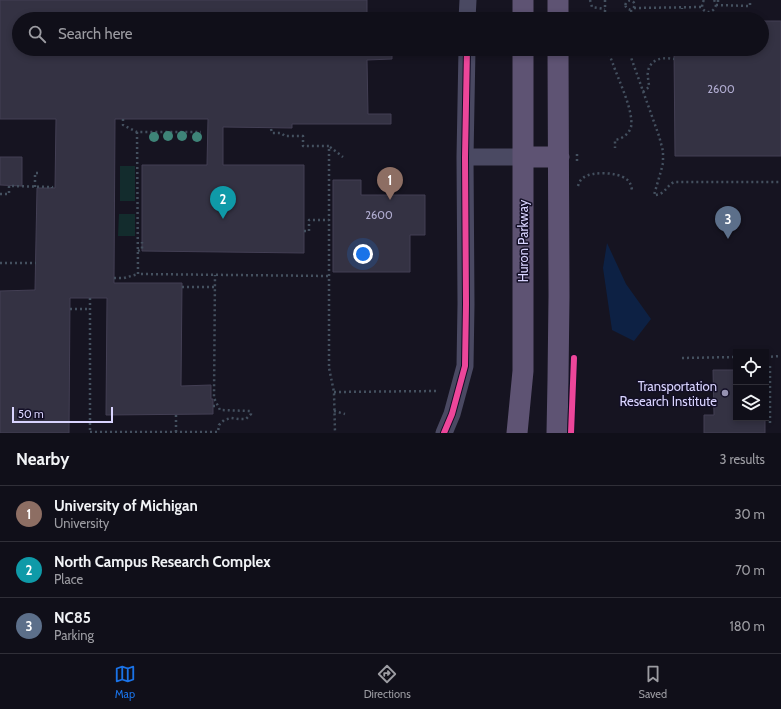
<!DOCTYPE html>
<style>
body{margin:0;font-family:Cabin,sans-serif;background:#191822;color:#f1f3f6}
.controls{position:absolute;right:12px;bottom:12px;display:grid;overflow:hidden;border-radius:0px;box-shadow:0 2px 6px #0003}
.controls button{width:36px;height:36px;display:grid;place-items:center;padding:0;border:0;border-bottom:1px solid #302f38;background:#100f19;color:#f1f3f6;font:20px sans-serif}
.scale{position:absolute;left:12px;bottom:10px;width:101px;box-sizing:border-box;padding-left:4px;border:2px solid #d9d4ff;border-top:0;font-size:11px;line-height:14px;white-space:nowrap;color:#d9d4ff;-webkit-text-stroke:3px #130f26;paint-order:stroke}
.you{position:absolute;left:363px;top:254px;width:14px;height:14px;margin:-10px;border:3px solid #fff;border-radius:50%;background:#1a73e8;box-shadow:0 0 0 6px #1a73e833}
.badge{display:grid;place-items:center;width:26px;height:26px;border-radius:50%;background:#1a73e8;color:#fff;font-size:13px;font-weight:700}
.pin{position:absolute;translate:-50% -33px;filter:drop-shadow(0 1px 2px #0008)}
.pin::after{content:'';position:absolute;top:21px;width:14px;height:12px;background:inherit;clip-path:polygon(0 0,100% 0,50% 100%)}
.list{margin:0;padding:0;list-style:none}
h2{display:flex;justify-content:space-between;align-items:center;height:52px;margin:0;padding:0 16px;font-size:17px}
h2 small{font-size:13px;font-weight:400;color:#9c9ca2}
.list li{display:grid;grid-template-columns:26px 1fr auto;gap:12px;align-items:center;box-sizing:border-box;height:56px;padding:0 16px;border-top:1px solid #302f38}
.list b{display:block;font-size:15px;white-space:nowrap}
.list p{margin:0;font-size:13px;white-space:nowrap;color:#9c9ca2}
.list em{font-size:13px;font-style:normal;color:#9c9ca2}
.icon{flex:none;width:22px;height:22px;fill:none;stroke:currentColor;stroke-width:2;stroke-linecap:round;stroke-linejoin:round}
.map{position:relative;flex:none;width:781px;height:433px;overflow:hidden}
.search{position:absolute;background:#100f19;box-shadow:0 2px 6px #0003;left:12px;right:12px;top:12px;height:44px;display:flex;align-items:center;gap:10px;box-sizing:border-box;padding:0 14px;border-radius:22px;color:#9c9ca2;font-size:15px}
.sheet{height:220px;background:#100f19}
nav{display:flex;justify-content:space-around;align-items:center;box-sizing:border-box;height:56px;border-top:1px solid #302f38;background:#100f19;font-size:11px;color:#9c9ca2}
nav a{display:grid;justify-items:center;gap:2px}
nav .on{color:#1a73e8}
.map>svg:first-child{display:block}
.green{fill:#132c2d}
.water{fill:#0d2144}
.building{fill:#343243;stroke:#433f54}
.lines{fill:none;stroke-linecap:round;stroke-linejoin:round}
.path{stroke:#44505f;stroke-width:2.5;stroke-dasharray:2 3;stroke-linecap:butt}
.minor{stroke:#4a4962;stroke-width:17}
.major{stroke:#5e5373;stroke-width:21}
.cycleway-casing{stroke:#130f26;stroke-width:8}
.cycleway{stroke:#ed469a;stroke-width:6}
.tree{fill:#3e8478}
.poi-dot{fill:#9591b1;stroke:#130f26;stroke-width:1.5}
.labels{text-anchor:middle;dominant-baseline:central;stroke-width:3;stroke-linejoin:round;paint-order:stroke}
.number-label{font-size:11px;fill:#b0acd0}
.street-label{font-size:13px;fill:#d9d4ff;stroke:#130f26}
.poi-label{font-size:13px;fill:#d9d4ff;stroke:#130f26;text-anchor:end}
</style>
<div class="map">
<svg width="781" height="433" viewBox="0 0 781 433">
<rect width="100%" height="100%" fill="#161421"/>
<!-- green -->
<path class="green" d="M120 166H135V201H120Z
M119 214H135V236H118Z"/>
<!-- water -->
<path class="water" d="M607 243 626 284 651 319 634 341 612 330 603 268Z"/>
<!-- building -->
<path class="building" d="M0 0H367V19H19V49H392V59L367 60 368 114H391V124H292V128L223 127V165H304V253L142 251V165H207L208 119H115L114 283H182L181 386 211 385V399H213V414L106 415 107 298H70L69 433H0V291L35 290 37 188H55L56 119H0Z
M762 21H781V156H675L674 49H762Z
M0 157H22V186L0 185Z
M333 180H361V195H425V235H410V272H333Z
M713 370H736V418H765V433H704V415H714Z"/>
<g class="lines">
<!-- path -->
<path class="path" d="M590 0 592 7 605 9
M605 0V19
M704 0C697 11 712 18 716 5
M714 0 715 2 716 5
M718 0V5
M625.5 5a4.5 4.5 0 1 1 9 0a4.5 4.5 0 1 1-9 0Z
M716 5 750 6V1
M634 8 702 7
M631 10 632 19
M682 19V8
M608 49C609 54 611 59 613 64 618 79 634 111 631 127 629 134 622 139 615 140V148
M628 49 659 136 663 151V163L661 171 654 195C665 195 666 186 674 182H781
M643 92 649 87C649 82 647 76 648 71 651 58 664 57 674 59
M123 119V125L137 132H201
M271 129 272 133H281L285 136H303V146H329V368L334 392 335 433
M137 132 138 274 329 276
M330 147 343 157
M577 154V163
M578 186C579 183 580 180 583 178 591 171 618 172 626 179 630 181 631 185 632 190
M35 187V173H38
M0 194H9V186L52 187V188
M304 231H309V220H329
M138 251 142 249V242
M0 263H36
M114 278H124L138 274
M182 287H215
M90 298V433
M70 309H90
M766 357 781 356
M682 358 736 357
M770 366V424
M334 392 437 391
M213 406H218
M334 411 345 414
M176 415V432
M90 432H218L219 425 224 420 231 418 239 419H246L251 414 250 411 220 410 214 398 215 275"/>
<!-- minor -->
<path class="minor" d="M467 19 468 0
M465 157H523
M444 433 452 414 465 366 466 304 465 157 467 49"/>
<!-- major -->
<path class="major" d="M523 0V19
M558 0V19
M523 157H559
M517 433 523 371V49
M557 433 558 380 559 296 558 49"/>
<defs>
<path id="cycleway" d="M444 433 452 414 465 366 466 304 465 157 467 49
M571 433 574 358"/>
</defs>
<!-- cycleway casing -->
<use href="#cycleway" class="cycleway-casing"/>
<!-- cycleway -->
<use href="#cycleway" class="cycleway"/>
</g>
<!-- trees -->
<g class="tree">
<circle cx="168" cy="136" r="5"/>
<circle cx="182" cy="136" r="5"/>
<circle cx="154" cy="137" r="5"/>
<circle cx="197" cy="137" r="5"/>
</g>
<!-- markers -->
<circle class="poi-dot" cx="725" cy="393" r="4"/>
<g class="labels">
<!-- number labels -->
<g class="number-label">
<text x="721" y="89">2600</text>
<text x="379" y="215">2600</text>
</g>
<!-- street labels -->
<g class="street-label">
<text transform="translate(523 241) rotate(-90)">Huron Parkway</text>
</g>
<!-- poi labels -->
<g class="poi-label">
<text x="717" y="386">Transportation<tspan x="717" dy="15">Research Institute</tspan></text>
</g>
</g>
</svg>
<div class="controls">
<button><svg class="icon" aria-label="locate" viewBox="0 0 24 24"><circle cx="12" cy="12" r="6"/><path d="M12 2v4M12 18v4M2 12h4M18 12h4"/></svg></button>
<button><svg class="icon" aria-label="layers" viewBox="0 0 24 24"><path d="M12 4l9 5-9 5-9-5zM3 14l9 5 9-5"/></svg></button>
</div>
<div class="scale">50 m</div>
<div class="you"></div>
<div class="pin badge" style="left:390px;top:200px;background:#8d6e63">1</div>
<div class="pin badge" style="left:223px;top:219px;background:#0f9aa8">2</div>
<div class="pin badge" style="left:728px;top:239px;background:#5c6f8a">3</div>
<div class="search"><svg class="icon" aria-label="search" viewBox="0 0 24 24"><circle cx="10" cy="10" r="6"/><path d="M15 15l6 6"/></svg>Search here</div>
</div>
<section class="sheet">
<h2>Nearby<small>3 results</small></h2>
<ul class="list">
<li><span class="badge" style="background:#8d6e63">1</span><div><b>University of Michigan</b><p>University</p></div><em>30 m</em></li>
<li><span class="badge" style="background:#0f9aa8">2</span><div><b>North Campus Research Complex</b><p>Place</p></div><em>70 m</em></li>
<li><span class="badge" style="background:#5c6f8a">3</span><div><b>NC85</b><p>Parking</p></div><em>180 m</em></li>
</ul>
</section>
<nav>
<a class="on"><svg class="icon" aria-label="map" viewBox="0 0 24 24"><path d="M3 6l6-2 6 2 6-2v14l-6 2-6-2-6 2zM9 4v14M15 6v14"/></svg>Map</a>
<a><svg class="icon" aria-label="directions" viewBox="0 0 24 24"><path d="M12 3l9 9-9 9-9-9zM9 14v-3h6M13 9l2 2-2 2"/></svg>Directions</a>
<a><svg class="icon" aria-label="saved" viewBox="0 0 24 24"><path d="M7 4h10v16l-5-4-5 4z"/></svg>Saved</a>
</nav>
